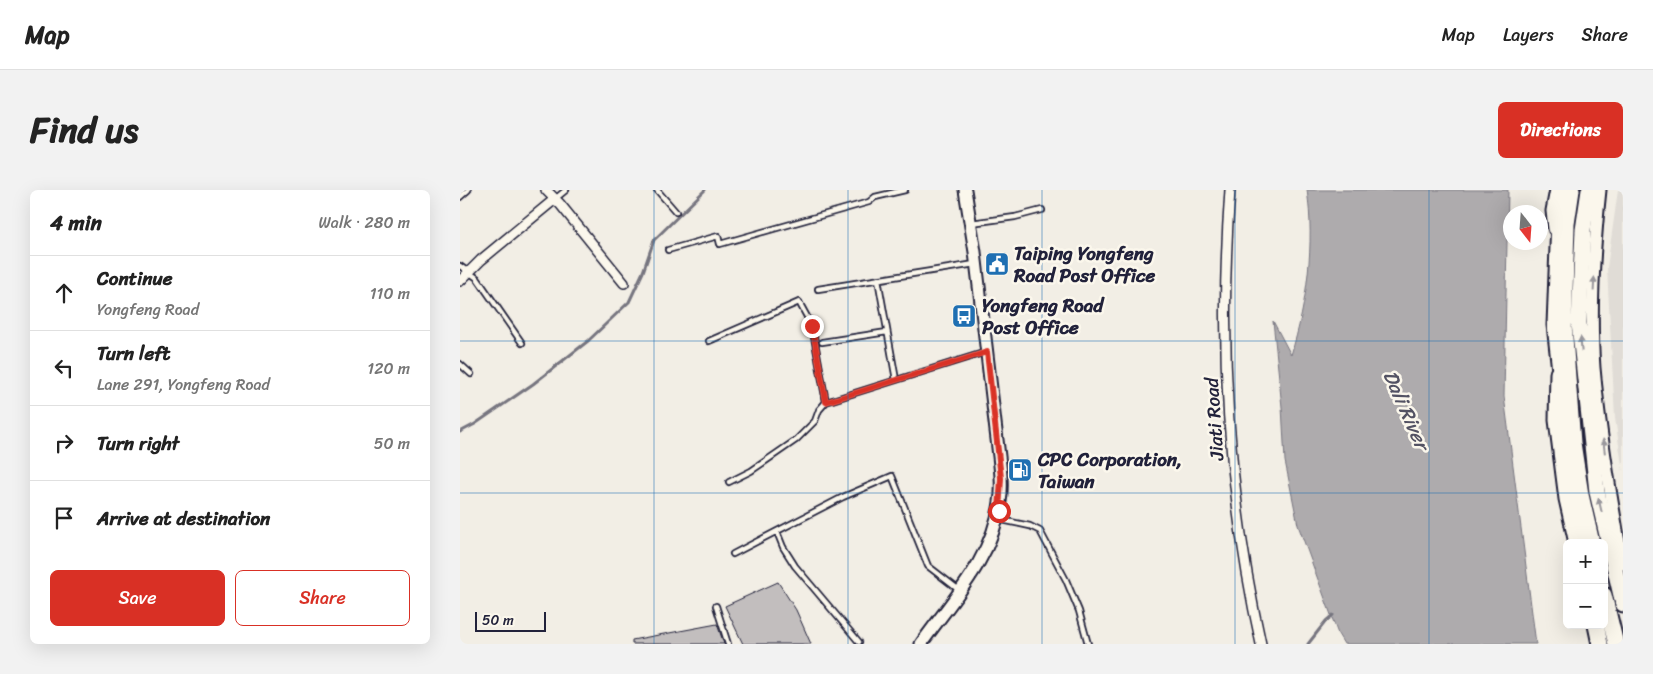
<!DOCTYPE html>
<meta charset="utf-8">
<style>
body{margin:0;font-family:Sriracha,sans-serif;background:#f2f2f2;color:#222}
.controls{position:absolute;right:15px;bottom:15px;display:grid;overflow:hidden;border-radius:8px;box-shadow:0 5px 20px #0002}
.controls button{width:45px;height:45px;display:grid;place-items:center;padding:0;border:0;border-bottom:1px solid #e0e0e0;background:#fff;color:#222;font:25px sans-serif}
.compass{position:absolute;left:1043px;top:15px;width:45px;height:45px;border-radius:50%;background:#fff;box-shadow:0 5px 20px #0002;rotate:163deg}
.scale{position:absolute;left:15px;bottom:12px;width:71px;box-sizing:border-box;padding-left:5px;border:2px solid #22223b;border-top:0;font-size:14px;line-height:18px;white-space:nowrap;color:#22223b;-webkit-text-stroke:4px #fbf7ec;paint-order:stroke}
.stop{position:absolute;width:15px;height:15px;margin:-11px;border:4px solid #d93025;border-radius:50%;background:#fff}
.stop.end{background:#d93025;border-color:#fff;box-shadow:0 1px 5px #0008}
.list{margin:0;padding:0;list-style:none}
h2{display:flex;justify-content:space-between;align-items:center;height:65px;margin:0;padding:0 20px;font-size:21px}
h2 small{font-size:16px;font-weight:400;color:#767676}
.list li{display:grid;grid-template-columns:32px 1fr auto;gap:15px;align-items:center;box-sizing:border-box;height:75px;padding:0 20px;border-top:1px solid #e0e0e0}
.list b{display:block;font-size:19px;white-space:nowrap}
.list p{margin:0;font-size:16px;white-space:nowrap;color:#767676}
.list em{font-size:16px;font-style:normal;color:#767676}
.actions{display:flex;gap:10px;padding:15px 20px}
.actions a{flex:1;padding:11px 0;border:1px solid #d93025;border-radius:8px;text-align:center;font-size:18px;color:#d93025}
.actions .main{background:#d93025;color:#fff}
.icon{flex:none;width:28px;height:28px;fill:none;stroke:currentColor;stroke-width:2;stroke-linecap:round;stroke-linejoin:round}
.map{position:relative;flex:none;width:1163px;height:454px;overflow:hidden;border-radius:8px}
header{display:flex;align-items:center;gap:30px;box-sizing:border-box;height:70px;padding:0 25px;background:#fff;border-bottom:1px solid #e0e0e0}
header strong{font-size:24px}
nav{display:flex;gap:28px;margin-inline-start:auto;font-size:18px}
.intro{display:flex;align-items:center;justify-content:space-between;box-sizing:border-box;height:120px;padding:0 30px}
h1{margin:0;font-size:35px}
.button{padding:12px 22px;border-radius:8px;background:#d93025;color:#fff;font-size:18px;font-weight:700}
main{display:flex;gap:30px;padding:0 30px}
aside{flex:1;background:#fff;border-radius:8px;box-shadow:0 5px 20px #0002}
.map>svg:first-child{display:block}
.built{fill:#e0dcd6}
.water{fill:#aeabad;stroke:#76747f}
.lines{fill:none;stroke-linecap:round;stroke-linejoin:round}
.stream{stroke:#76747f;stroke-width:3}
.building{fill:#c2bebe;stroke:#22223b}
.lane-casing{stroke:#22223b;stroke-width:8}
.street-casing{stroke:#22223b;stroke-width:12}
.secondary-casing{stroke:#22223b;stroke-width:15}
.highway-casing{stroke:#22223b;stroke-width:19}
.lane{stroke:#fbf7ec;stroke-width:4.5}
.street{stroke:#fbf7ec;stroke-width:9}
.secondary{stroke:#fbf7ec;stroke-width:11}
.highway{stroke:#fbf7ec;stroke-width:15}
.oneway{fill:#99979c}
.route{stroke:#d93025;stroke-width:6}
.grid{fill:none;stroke:#1f6fb2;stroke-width:1;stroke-opacity:0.55}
.labels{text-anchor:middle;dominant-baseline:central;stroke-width:5;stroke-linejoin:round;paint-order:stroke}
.poi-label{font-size:19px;font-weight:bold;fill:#22223b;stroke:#fbf7ec;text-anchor:start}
.street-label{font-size:19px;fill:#22223b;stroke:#fbf7ec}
.water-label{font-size:20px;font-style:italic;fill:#535263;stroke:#fbf7ec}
</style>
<header>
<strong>Map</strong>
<nav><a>Map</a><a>Layers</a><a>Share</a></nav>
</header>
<div class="intro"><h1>Find us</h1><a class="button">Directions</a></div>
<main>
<aside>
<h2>4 min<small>Walk · 280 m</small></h2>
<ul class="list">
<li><svg class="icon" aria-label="ahead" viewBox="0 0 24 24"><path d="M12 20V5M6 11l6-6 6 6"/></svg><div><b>Continue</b><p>Yongfeng Road</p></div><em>110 m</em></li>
<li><svg class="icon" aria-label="left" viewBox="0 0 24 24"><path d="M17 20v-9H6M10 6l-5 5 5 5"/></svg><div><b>Turn left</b><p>Lane 291, Yongfeng Road</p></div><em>120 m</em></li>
<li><svg class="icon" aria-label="right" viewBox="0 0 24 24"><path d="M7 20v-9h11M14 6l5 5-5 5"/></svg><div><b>Turn right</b></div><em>50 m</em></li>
<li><svg class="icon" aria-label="arrive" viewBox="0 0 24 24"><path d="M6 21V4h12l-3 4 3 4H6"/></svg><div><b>Arrive at destination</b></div></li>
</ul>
<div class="actions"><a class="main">Save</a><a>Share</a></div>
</aside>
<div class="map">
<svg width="1163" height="454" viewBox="0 0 1163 454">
<rect width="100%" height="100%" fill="#f2eee5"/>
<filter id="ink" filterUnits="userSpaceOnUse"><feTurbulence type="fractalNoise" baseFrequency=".02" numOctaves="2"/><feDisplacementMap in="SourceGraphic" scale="10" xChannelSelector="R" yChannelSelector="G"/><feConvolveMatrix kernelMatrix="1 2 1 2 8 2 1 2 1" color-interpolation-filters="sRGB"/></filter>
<g filter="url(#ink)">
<!-- built -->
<path class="built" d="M1158 0H1163V282L1155 228 1147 78Z"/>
<!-- water -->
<path class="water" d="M847 0H1048L1044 206 1076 454H884L878 444 838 335 825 271 822 217 813 131 831 165C847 113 855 54 847 0Z"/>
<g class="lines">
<!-- stream -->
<path class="stream" d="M0 242 15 234 73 194 128 151 169 112 183 82 194 50 245 0
M848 454 866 431 873 425"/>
</g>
<!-- building -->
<path class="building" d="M318 392 336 420 351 454H283L265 416Z
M257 434 264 454H172V450Z"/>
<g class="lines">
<defs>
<path id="lane" d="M197 0 216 22
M0 7 8 0
M95 9 106 0
M511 33 555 27 582 20
M208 60 258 46 260 54 409 12 415 7 445 0
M0 76 17 88 62 153
M418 89 436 190
M358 99 515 74
M249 151 339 112 352 136 366 212
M362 152 427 142
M0 174 11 184
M269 292 291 281 336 250 355 231 359 220 366 212 526 162
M537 329 570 336 580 341 606 390 619 421 628 454
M317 342 323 357 335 376 399 452
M273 364 383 307 432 286 468 376 499 400
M256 416 268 454"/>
<path id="street" d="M86 0 100 14 164 93
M770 0C759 151 768 306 801 454
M0 91 21 70 95 9"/>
<path id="secondary" d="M1140 0C1134 56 1130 122 1134 178 1140 244 1151 309 1163 374
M1097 31 1093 135 1099 190
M461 454C492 410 533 368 540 312 543 294 540 276 538 258L515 62 505 0"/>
<path id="highway" d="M1112 0 1107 34 1104 135 1113 253 1121 305 1132 353
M1129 0 1123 40 1119 133 1137 302 1163 414
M1096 38 1094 21 1098 0
M1098 183 1097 230 1107 309 1117 353
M1144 405 1156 454
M1136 435 1140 454"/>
</defs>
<!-- lane casing -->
<use href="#lane" class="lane-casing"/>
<!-- street casing -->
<use href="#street" class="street-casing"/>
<!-- secondary casing -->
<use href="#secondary" class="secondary-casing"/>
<!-- highway casing -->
<use href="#highway" class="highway-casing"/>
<!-- lane -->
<use href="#lane" class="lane"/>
<!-- street -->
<use href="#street" class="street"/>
<!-- secondary -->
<use href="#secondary" class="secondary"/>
<!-- highway -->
<use href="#highway" class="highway"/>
</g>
<!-- one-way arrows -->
<defs><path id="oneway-solid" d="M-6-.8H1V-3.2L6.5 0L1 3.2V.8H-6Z" transform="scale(1.25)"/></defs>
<g class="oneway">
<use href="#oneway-solid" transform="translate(1134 94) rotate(-87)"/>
<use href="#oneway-solid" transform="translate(1121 154) rotate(-95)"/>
<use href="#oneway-solid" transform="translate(1144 256) rotate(-97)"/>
<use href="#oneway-solid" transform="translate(1140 315) rotate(-103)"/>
</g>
</g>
<g class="lines" filter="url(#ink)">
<!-- route -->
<path class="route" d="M352 136 366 212 527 162 541 288 539 321"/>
</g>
<!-- grid -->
<path class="grid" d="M194 0V454M388 0V454M582 0V454M775 0V454M969 0V454M0 151H1163M0 303H1163"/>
<!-- icons -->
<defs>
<symbol id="civic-square" viewBox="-11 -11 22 22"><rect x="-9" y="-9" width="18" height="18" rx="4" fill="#1f6fb2" stroke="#fbf7ec"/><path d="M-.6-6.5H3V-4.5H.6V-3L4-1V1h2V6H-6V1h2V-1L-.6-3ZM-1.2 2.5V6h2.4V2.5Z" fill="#fff"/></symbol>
<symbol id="bus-square" viewBox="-11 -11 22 22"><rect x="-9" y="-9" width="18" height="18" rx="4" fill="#1f6fb2" stroke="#fbf7ec"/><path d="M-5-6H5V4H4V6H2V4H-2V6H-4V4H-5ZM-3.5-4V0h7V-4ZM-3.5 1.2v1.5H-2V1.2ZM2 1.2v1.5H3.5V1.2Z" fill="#fff"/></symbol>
<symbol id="fuel-square" viewBox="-11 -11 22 22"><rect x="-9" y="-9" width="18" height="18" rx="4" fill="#1f6fb2" stroke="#fbf7ec"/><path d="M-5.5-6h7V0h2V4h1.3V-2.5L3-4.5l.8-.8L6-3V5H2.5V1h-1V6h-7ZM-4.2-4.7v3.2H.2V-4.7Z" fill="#fff"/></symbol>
</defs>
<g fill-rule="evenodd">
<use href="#civic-square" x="523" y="60" width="28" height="28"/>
<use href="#bus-square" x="490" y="112" width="28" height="28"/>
<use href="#fuel-square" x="546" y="266" width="28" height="28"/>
</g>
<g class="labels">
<!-- poi labels -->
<g class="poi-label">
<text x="554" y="63">Taiping Yongfeng<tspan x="554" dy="22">Road Post Office</tspan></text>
<text x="522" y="115">Yongfeng Road<tspan x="522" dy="22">Post Office</tspan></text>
<text x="578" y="269">CPC Corporation,<tspan x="578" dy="22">Taiwan</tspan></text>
</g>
<!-- street labels -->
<g class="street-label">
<text transform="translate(754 229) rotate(-94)">Jiati Road</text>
</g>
<!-- water labels -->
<g class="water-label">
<text transform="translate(946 220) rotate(66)">Dali River</text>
</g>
</g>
</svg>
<div class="controls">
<button>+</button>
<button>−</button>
</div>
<svg class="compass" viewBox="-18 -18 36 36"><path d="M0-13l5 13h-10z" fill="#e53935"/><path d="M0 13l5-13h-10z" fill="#767676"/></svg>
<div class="scale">50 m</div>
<div class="stop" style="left:539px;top:321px"></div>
<div class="stop end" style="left:352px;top:136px"></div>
</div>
</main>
